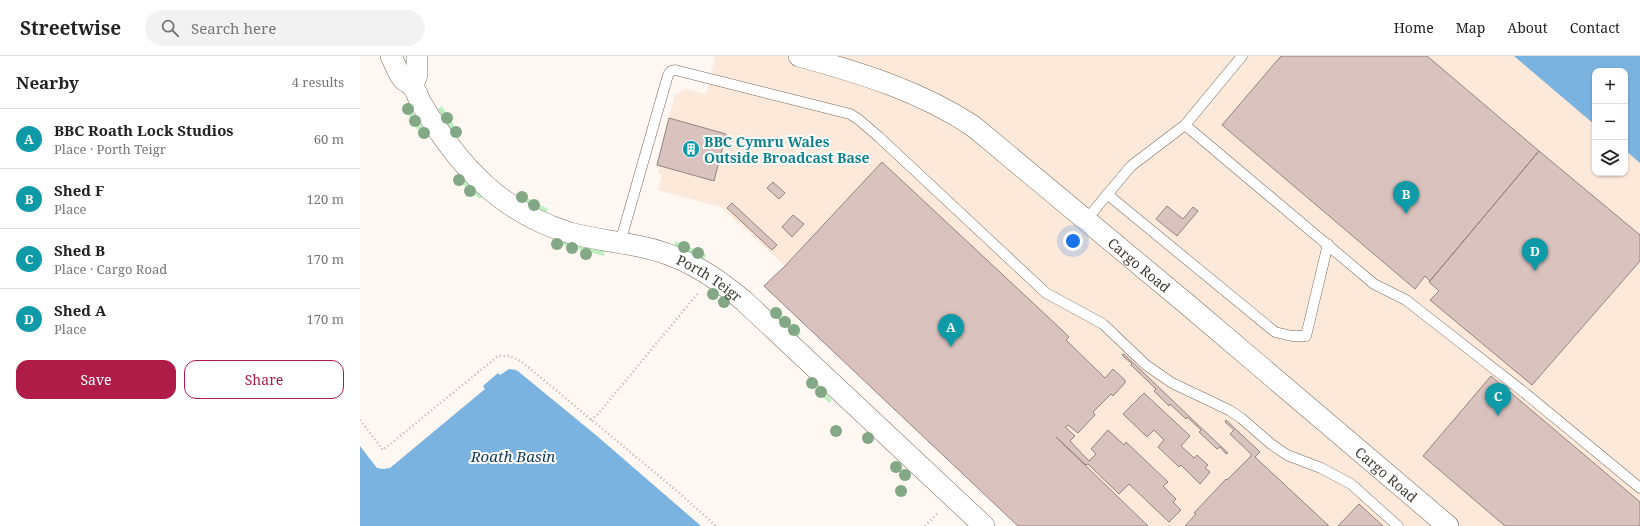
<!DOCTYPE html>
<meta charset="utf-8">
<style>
body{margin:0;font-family:"Noto Serif",serif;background:#f2f2f2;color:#222}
.controls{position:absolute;right:12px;top:12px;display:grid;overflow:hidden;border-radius:8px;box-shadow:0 1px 3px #0004}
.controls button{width:36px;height:36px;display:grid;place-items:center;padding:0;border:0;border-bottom:1px solid #e0e0e0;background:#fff;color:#222;font:20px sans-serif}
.you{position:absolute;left:713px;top:185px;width:14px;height:14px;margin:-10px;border:3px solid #fff;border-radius:50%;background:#1a73e8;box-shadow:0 0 0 6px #1a73e833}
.badge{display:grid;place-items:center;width:26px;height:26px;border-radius:50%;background:#af1c47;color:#fff;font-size:13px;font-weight:700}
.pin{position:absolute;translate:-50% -33px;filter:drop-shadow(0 1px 2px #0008)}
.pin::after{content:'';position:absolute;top:21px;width:14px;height:12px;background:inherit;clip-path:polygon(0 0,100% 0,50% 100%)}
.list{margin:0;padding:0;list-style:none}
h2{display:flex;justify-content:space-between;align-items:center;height:52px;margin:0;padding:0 16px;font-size:17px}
h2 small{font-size:13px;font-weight:400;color:#767676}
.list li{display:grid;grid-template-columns:26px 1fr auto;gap:12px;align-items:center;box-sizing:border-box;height:60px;padding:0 16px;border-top:1px solid #e0e0e0}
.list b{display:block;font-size:15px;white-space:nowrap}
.list p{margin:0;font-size:13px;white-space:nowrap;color:#767676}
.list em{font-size:13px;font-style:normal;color:#767676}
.actions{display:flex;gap:8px;padding:12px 16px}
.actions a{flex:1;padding:9px 0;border:1px solid #af1c47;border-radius:12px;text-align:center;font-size:14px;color:#af1c47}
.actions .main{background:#af1c47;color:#fff}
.icon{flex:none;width:22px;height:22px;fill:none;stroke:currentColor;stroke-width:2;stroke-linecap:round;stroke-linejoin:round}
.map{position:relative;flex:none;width:1280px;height:470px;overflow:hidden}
header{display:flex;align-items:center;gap:24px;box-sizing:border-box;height:56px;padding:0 20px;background:#fff;border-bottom:1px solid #e0e0e0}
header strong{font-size:19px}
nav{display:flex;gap:22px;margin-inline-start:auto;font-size:14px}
.search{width:280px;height:36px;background:#f2f2f2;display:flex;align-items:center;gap:10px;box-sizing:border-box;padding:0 14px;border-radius:22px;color:#767676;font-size:15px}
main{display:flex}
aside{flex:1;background:#fff}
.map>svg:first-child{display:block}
.built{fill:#fde9da;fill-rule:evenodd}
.green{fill:#bef1c2}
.water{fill:#7ab2e0}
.building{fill:#dac3bf;stroke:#97817e}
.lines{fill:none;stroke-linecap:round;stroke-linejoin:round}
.lane-casing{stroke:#78695d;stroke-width:11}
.street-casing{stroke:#78695d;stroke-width:22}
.path{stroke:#b9b2ad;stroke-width:2.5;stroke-dasharray:1 3;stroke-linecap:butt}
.lane{stroke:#fff;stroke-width:10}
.street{stroke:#fff;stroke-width:21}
.tree{fill:#82a885}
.labels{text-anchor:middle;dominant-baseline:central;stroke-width:4;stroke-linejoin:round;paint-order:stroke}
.culture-label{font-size:14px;font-weight:bold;fill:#0d838f;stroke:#fff;text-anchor:start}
.street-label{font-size:14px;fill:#423c36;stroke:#fff}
.water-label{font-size:15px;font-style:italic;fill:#0d3957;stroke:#fff}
</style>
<header>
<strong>Streetwise</strong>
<div class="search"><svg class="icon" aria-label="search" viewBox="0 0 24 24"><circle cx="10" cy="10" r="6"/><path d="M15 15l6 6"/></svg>Search here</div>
<nav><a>Home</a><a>Map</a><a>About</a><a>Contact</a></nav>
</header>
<main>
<aside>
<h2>Nearby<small>4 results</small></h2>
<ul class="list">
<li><span class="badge" style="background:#0f9aa8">A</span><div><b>BBC Roath Lock Studios</b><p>Place · Porth Teigr</p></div><em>60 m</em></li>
<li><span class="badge" style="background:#0f9aa8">B</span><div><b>Shed F</b><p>Place</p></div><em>120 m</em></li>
<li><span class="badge" style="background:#0f9aa8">C</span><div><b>Shed B</b><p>Place · Cargo Road</p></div><em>170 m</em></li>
<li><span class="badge" style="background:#0f9aa8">D</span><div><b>Shed A</b><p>Place</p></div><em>170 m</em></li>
</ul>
<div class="actions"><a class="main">Save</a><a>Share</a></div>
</aside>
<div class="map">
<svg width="1280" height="470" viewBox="0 0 1280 470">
<rect width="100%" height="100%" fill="#fef7f2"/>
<!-- built -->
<path class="built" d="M356 0H1280V470H658L404 230 425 210 361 151 298 134 302 118 298 117 300 110 297 109 315 39 325 33 346 38ZM1235 15H1265V117H1235Z"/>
<!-- green -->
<path class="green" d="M47 48 67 78 62 81 43 51Z
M82 50 99 77 95 81 78 53Z
M101 116 124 138 120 143 109 135 96 120Z
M160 138 188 153 186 158 157 143Z
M194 181 245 194 244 200 191 186Z
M315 185 346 198 344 204 314 191Z
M414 251 441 277 437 281 410 255Z
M450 322 472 344 469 347 447 326Z"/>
<!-- water -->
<path class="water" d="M1154 0H1280V107L1265 94V15H1235V69Z
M149 313 156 314 159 316 237 380 341 470H0V390L17 412 23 413 30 412 125 333 123 330 138 317 140 319Z"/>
<!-- building -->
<path class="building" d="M921 0H1067L1179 95 1070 225 1065 220 1055 233 862 69Z
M309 62 366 78 354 125 297 109Z
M1179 95 1280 179V205L1172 329 1070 244 1079 235 1069 226Z
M522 106 703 275 709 281 706 284 745 322 753 313 765 324V327L753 340 751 338 733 356 735 359 718 377 708 369 705 371 715 380 710 385 729 405 736 398 731 393 748 374 764 389 766 386 808 426 803 430 816 443 813 446 821 454 809 466 769 428 759 438 728 408 726 409 696 381 788 470H658L404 230 425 210Z
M413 126 425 137 419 143 407 132Z
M372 147 417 189 412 194 367 152Z
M807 150 823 163 833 151 838 155 817 180 796 163Z
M433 159 444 168 432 181 422 171Z
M764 298 835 366 868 397 866 398 860 391 857 393 839 376 841 374 827 361 826 363 810 348 809 350 794 335 796 333 771 309 772 308 762 299Z
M1131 320 1280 446V470H1145L1063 400Z
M784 337 830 380 821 390 834 402 837 399 848 409 845 412 850 416 840 428 821 409 819 411 798 391 804 384 794 374 787 381 763 358Z
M866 364 900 396 895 401 969 470H825L836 458 834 457 866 423 867 424 891 400V398L870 378 874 374 865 366Z
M999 448 1023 470H978Z"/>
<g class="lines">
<defs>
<path id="lane" d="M825 69 1014 228 1046 244 1165 337 1280 432
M747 138 915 276 932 280H946L968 188
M726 164 771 110 825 69 882 0
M260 187 308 19 311 15 315 14 490 58 498 63 519 81 686 237 743 268 786 309 812 327 869 354 881 362 911 388 927 399 961 412 991 428 1038 470"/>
<g id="street">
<path id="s1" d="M31 0C35 7 38 19 44 24 47 27 51 27 53 31 57 36 58 42 61 47 97 108 140 156 210 177 232 183 255 185 278 190 320 198 352 218 384 245L624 470"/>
<path id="s2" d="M439 0C501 17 560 35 613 70L828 249 1088 470"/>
<path d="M53 29 57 19V0"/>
</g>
</defs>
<!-- lane casing -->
<use href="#lane" class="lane-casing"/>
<!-- street casing -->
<use href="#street" class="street-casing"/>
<!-- path -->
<path class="path" d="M0 364 23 394 138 300H150L162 306 317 435 356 470
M231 364 238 358 339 236
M565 470 579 456"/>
<!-- lane -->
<use href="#lane" class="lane"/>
<!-- street -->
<use href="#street" class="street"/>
</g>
<!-- trees -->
<g class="tree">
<circle cx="48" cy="53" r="6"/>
<circle cx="87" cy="62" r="6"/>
<circle cx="55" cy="65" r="6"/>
<circle cx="96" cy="76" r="6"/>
<circle cx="64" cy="77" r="6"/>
<circle cx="99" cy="124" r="6"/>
<circle cx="110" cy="135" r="6"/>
<circle cx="162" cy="141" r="6"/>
<circle cx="174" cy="149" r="6"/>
<circle cx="197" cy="188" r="6"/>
<circle cx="324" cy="191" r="6"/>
<circle cx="212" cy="192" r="6"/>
<circle cx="338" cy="197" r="6"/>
<circle cx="226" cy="198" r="6"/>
<circle cx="353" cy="238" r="6"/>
<circle cx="364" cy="246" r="6"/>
<circle cx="416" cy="257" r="6"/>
<circle cx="425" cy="266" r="6"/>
<circle cx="434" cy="274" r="6"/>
<circle cx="452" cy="327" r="6"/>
<circle cx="461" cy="336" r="6"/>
<circle cx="476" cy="375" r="6"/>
<circle cx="508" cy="382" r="6"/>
<circle cx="536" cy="411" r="6"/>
<circle cx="545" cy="419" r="6"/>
<circle cx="541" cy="435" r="6"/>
</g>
<!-- icons -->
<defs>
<symbol id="building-disc" viewBox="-11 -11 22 22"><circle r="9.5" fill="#0f9aa8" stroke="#fff"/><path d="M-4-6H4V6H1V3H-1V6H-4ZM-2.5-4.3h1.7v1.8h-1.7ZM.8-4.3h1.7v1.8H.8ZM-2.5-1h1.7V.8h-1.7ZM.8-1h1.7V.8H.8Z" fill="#fff"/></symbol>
</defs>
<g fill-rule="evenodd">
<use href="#building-disc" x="321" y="83" width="20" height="20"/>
</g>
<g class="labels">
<!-- culture labels -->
<g class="culture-label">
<text x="344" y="85">BBC Cymru Wales<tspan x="344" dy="16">Outside Broadcast Base</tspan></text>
</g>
<!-- street labels -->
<g class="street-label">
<text stroke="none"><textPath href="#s2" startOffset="405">Cargo Road</textPath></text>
<text stroke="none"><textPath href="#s1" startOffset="408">Porth Teigr</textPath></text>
<text stroke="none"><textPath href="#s2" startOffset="729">Cargo Road</textPath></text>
</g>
<!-- water labels -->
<g class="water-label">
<text x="153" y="400">Roath Basin</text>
</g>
</g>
</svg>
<div class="controls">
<button>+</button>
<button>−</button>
<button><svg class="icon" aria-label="layers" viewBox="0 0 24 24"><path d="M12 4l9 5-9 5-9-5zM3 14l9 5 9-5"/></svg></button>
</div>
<div class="you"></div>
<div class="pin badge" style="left:591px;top:291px;background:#0f9aa8">A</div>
<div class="pin badge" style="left:1046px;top:158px;background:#0f9aa8">B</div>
<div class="pin badge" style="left:1138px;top:360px;background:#0f9aa8">C</div>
<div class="pin badge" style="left:1175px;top:215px;background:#0f9aa8">D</div>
</div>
</main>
